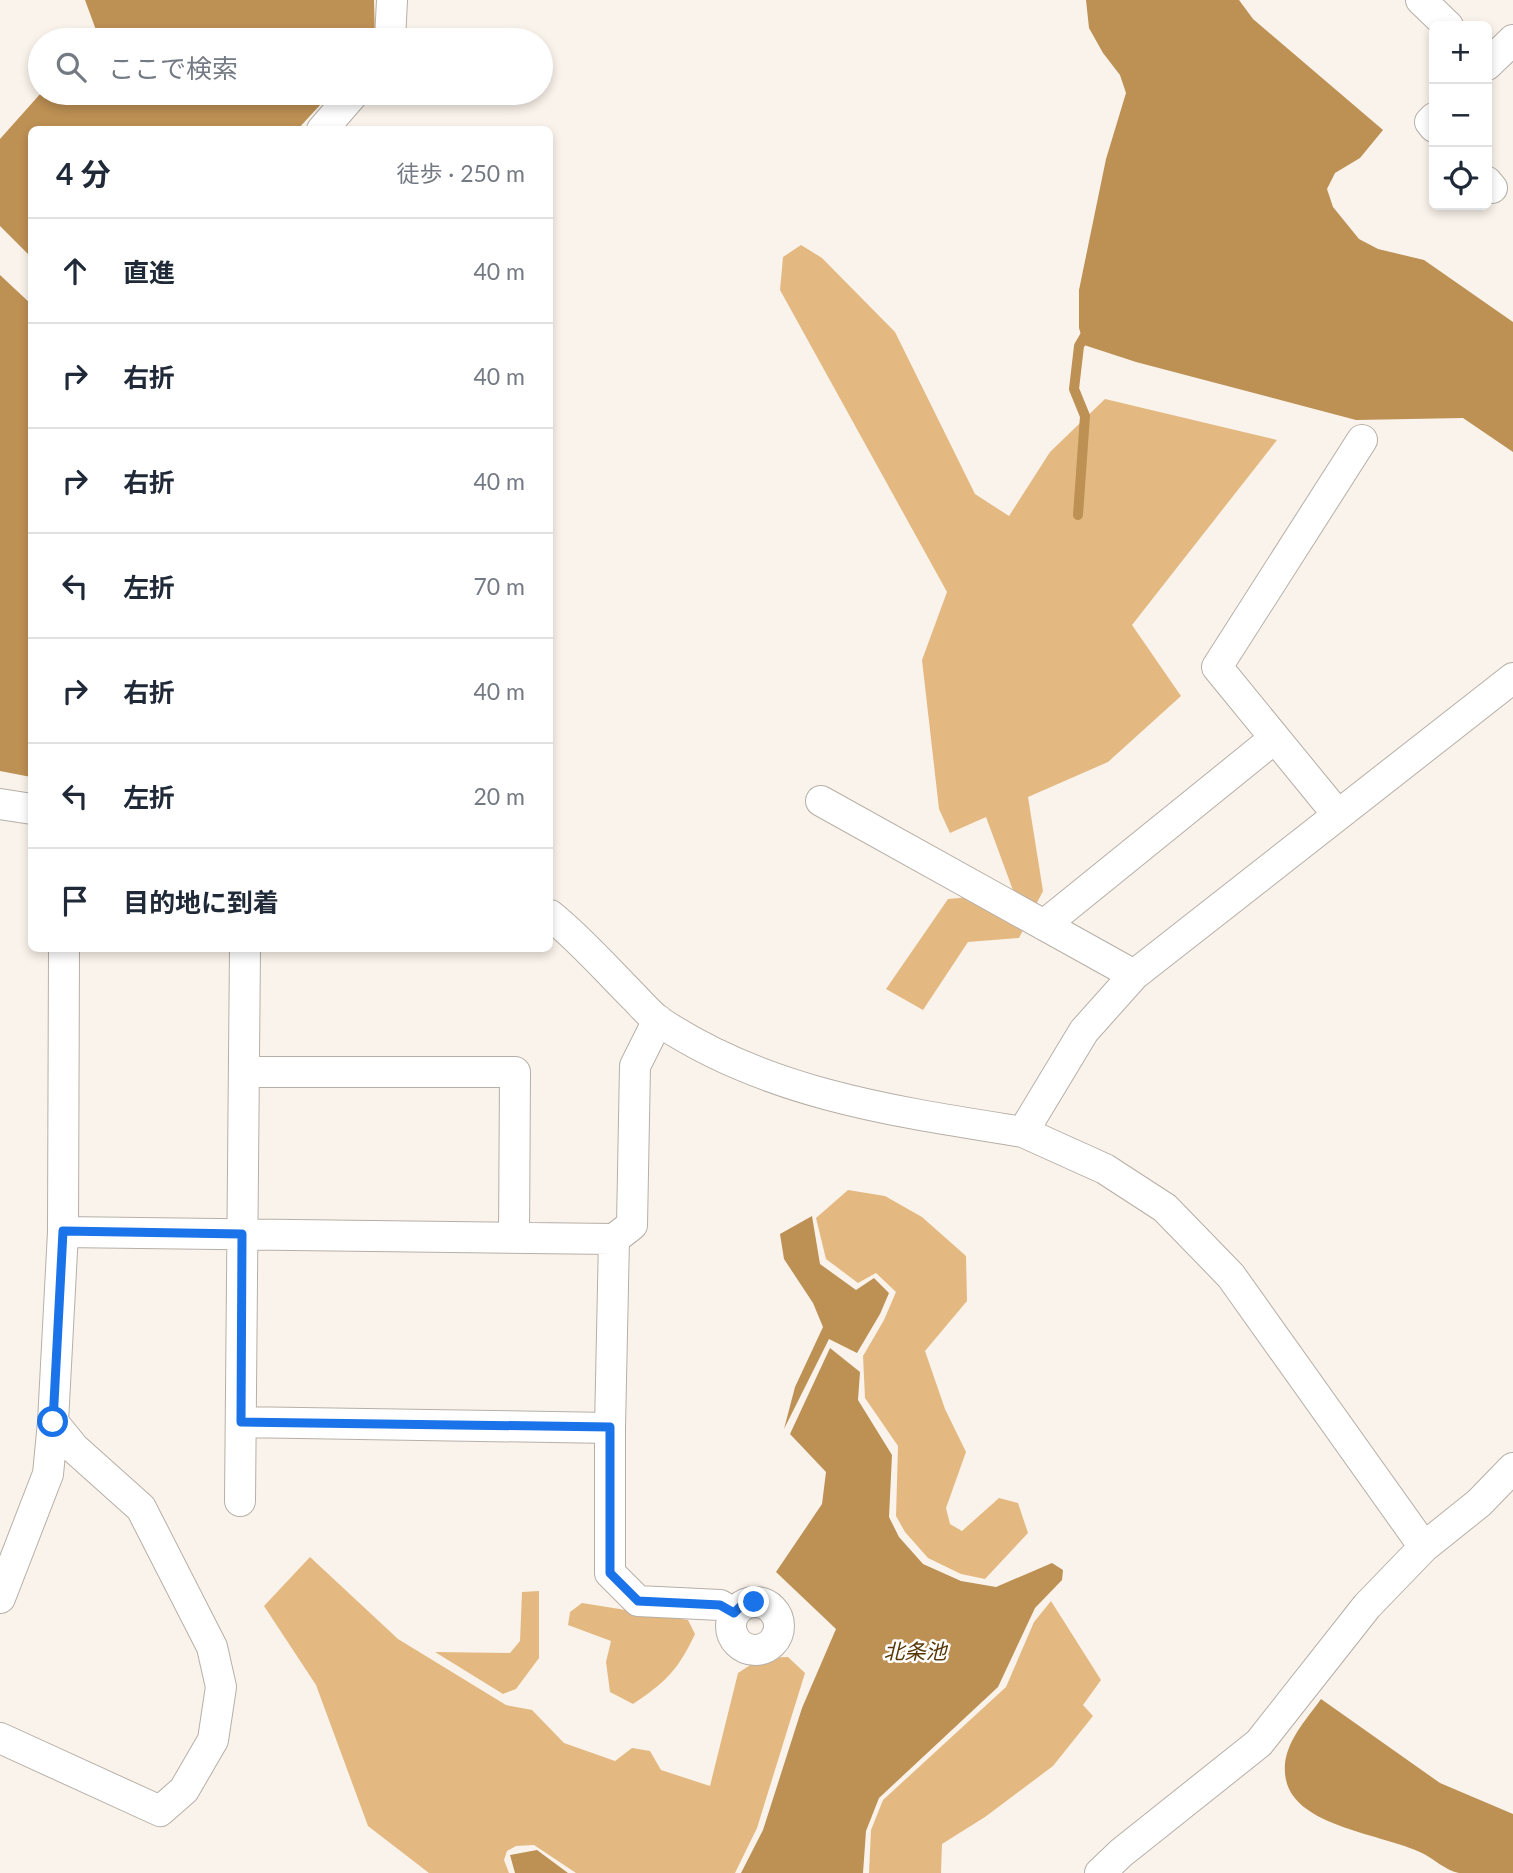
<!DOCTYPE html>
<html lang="ja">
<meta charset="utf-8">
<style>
body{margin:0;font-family:Lato,"Noto Sans JP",sans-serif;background:#f2f2f3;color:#1f2937}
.controls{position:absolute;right:21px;top:21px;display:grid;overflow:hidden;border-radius:10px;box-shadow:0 4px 10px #0003}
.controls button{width:63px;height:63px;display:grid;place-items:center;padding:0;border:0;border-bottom:2px solid #e0e1e3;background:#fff;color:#1f2937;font:35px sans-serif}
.stop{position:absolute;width:21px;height:21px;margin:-16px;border:5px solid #1a73e8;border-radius:50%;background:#fff}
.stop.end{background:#1a73e8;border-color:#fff;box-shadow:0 2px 7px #0008}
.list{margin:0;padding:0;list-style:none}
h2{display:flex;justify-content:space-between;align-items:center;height:91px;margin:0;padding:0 28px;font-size:30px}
h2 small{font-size:23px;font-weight:400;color:#747a83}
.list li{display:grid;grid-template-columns:46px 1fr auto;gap:21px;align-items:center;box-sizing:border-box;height:105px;padding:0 28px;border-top:2px solid #e0e1e3}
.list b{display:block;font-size:26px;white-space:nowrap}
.list em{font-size:23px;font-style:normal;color:#747a83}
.icon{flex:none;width:38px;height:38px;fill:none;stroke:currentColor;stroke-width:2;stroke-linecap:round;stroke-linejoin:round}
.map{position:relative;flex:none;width:1513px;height:1873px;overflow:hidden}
.search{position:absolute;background:#fff;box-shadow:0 4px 10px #0003;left:28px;top:28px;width:525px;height:77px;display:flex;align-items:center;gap:18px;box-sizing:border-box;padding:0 24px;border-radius:38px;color:#747a83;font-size:26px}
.panel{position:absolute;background:#fff;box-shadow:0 4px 10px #0003;left:28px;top:126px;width:525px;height:826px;border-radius:10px}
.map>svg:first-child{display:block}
.green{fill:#e4b981}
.water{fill:#bd9054}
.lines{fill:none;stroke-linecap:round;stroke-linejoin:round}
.stream{stroke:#bd9054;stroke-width:10}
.minor-casing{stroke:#b6afa7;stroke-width:32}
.minor{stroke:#fff;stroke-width:30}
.route{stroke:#1a73e8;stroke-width:9}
.labels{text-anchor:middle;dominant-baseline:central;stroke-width:5;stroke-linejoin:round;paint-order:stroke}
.water-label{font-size:21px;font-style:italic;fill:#583806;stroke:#fff}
</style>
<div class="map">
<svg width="1513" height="1873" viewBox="0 0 1513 1873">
<rect width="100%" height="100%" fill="#faf3eb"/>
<!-- green -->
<path class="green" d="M801 245 822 258 895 332 975 494 1009 516 1050 452 1105 399 1277 440 1132 625 1181 696 1108 762 1028 797 1043 891 1019 938 968 942 923 1010 886 989 948 899 1014 893 986 817 950 833 939 809 922 660 947 592 780 290 783 257Z
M848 1190 885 1196 922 1217 966 1256 967 1301 925 1351 945 1409 966 1452 946 1508 950 1524 962 1531 999 1498 1018 1503 1028 1533 985 1579 961 1574 928 1558 905 1532 896 1516 898 1446 865 1398 863 1356 884 1320 896 1292 876 1273 858 1283 826 1259 816 1218Z
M310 1557 398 1639 506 1705 532 1710 564 1743 615 1761 632 1748 650 1751 661 1770 710 1786 738 1673 761 1658 788 1657 805 1673 757 1828 735 1873H576L534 1845 516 1846 507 1851 504 1860 509 1873H429L368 1826 316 1685 264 1606Z
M539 1591V1658L516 1689 503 1694 435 1652 510 1653 520 1641 522 1592Z
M1051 1601 1101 1680 1083 1705 1093 1716 1053 1766 985 1817 942 1844 941 1873H869L871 1830 883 1800 1006 1687 1034 1622Z
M582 1603 688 1620 695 1634C678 1670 666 1682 633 1704L610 1692 606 1662 611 1641 568 1625 570 1612Z"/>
<!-- water -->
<path class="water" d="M85 0H374L375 38 373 40H87L96 30Z
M1086 0H1239L1253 19 1383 130 1360 158 1335 173 1327 189 1333 207 1359 239 1378 249 1424 260 1513 322V452L1463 418 1356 420 1136 362 1084 345 1079 328V290L1106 159 1126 93 1120 75 1103 53 1089 28Z
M41 93H331L298 129 32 130 31 257 0 226V139Z
M0 275 31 304V777L0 771Z
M812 1216 820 1264 856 1290 874 1278 889 1293 880 1314 857 1353 829 1339 784 1429 795 1387 823 1327 813 1303 784 1259 780 1234Z
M830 1348 860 1372 858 1400 892 1455 889 1517 899 1537 923 1564 961 1581 996 1587 1052 1563 1063 1570 1062 1580 1035 1608 998 1687 879 1798 866 1831 863 1873H741L763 1830 802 1708 836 1629 776 1572 822 1504 826 1472 790 1434Z
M1321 1699 1440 1783 1513 1814V1873C1496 1873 1476 1873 1459 1873 1446 1871 1433 1858 1422 1853 1383 1834 1296 1827 1286 1780 1279 1748 1304 1723 1321 1699Z
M537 1850 568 1873H515L510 1855Z"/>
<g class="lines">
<!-- stream -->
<path class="stream" d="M1078 515 1085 416 1074 389 1079 346 1090 327"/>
<defs>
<path id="minor" d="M1421 0 1448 26
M390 40 392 0
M1487 65 1513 40
M1434 118 1430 122 1434 127
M322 130 354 93
M1487 182 1492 188
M821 801 1134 975
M0 804 32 809
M1338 815 1217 667 1362 440
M550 915C580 939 606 969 633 996 642 1005 650 1015 660 1022 768 1094 897 1112 1023 1132L1084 1031 1134 975 1513 678
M1044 925 1275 738
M658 1020 635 1066 632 1225 614 1239 610 1428V1573L638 1601 720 1605 734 1613
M244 1072H515L514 1238
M1023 1132 1105 1169 1165 1208 1231 1276 1424 1547
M63 1232 614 1239
M241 1422 610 1428
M240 1501 245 948
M0 1598 48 1474 53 1422
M731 1626a24 24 0 1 1 48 0a24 24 0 1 1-48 0Z
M0 1738 160 1811 184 1790 213 1740 221 1687 212 1647 141 1508 74 1448 53 1422 63 1232 64 948
M1100 1873 1121 1853 1259 1743 1367 1606 1424 1547 1479 1503 1513 1468"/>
</defs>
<!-- minor casing -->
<use href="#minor" class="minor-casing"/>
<!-- minor -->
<use href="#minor" class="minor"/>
</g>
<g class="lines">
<!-- route -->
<path class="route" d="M53 1422 63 1231 242 1234 241 1422 610 1427V1573L638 1601 720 1605 734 1613 740 1607 754 1602"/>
</g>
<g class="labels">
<!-- water labels -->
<g class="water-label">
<text x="915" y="1650">北条池</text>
</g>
</g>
</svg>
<div class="controls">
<button>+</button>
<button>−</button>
<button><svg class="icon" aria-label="locate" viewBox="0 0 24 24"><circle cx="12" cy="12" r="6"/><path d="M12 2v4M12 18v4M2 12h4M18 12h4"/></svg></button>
</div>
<div class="stop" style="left:53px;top:1422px"></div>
<div class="stop end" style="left:754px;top:1602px"></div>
<div class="search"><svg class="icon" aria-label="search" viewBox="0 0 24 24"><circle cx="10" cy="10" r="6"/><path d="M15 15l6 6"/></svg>ここで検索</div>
<section class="panel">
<h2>4 分<small>徒歩 · 250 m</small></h2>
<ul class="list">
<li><svg class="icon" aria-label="ahead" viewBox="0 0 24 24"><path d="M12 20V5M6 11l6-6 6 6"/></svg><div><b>直進</b></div><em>40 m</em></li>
<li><svg class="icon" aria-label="right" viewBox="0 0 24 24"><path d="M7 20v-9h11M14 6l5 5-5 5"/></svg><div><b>右折</b></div><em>40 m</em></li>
<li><svg class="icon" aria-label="right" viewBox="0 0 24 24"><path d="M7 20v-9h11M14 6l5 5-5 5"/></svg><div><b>右折</b></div><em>40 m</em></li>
<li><svg class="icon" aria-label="left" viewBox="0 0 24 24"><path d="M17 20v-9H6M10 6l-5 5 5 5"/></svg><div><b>左折</b></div><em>70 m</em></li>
<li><svg class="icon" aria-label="right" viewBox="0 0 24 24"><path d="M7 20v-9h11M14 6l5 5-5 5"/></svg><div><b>右折</b></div><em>40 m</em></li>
<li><svg class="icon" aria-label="left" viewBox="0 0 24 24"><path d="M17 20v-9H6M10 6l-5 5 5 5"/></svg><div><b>左折</b></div><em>20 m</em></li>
<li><svg class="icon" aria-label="arrive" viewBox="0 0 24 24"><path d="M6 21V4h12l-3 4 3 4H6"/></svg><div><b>目的地に到着</b></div></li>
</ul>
</section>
</div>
